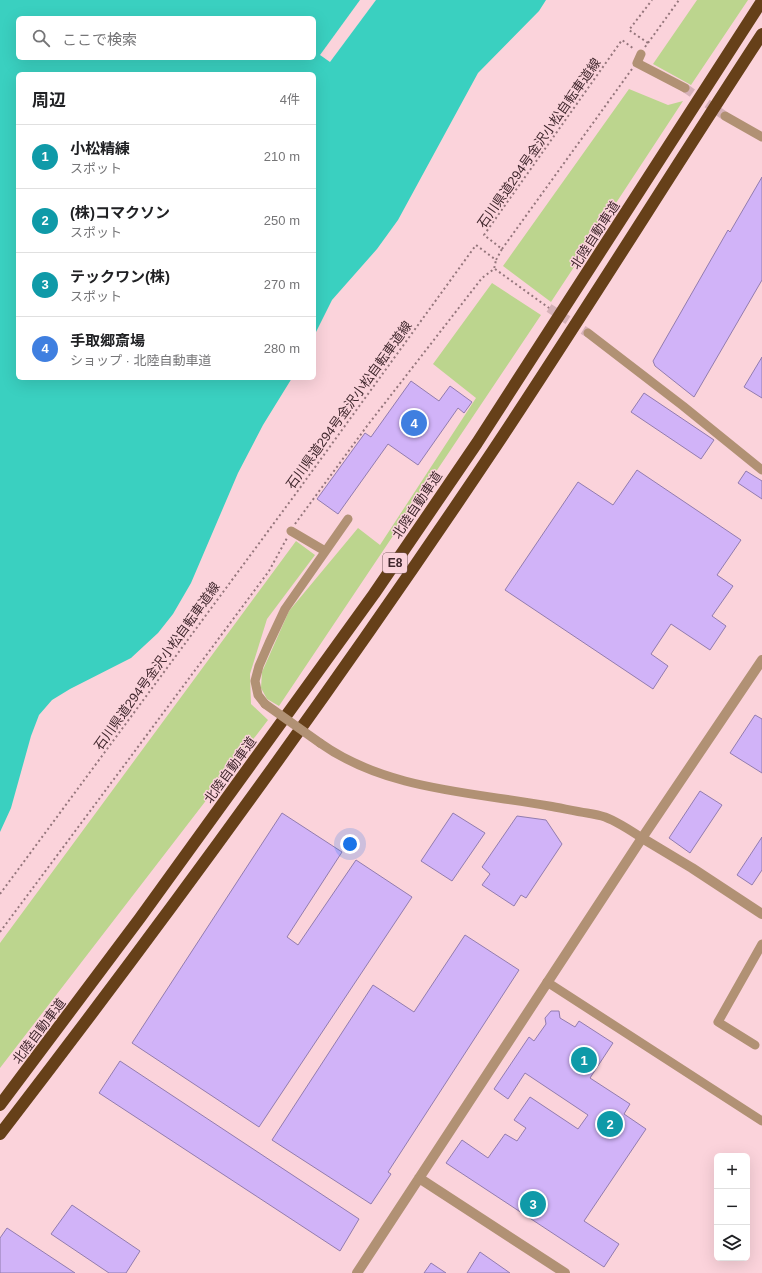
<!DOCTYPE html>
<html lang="ja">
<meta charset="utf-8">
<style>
body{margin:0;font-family:Arial,"Noto Sans JP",sans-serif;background:#f2f2f2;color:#202124}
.controls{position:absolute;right:12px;bottom:12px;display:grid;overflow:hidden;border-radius:6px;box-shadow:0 4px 16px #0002}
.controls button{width:36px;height:36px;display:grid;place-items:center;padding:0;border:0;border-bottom:1px solid #e0e0e0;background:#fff;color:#202124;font:20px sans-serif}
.you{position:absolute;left:350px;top:844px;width:14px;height:14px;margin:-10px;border:3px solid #fff;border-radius:50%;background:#1a73e8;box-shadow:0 0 0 6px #1a73e833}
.badge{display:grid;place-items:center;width:26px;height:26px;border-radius:50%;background:#ea580c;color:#fff;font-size:13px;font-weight:700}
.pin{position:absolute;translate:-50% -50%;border:2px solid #fff;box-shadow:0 1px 4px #0006}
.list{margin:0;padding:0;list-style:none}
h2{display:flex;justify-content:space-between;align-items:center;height:52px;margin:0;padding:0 16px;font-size:17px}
h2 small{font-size:13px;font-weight:400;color:#757577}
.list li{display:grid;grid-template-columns:26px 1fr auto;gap:12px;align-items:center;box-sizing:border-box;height:64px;padding:0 16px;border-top:1px solid #e0e0e0}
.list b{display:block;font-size:15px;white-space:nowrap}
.list p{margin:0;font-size:13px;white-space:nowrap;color:#757577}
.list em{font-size:13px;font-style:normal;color:#757577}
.icon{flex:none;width:22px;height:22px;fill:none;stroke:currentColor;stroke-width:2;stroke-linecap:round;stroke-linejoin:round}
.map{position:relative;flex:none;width:762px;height:1273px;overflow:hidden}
.search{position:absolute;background:#fff;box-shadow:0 4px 16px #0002;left:16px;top:16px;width:300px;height:44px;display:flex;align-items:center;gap:10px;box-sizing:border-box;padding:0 14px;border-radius:6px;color:#757577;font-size:15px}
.panel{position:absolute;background:#fff;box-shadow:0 4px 16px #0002;left:16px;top:72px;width:300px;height:308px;border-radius:6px}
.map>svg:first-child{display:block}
.green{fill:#bcd58e}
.water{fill:#3ad0c0;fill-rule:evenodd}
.pier{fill:#fbd3db}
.building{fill:#d1b3f8;stroke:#927cae}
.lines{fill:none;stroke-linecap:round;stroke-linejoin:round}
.minor-tunnel{stroke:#d6b1b8;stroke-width:9;stroke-dasharray:9 4.5;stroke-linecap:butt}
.path{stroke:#95767c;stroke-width:2;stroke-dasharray:2 3;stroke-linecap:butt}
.minor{stroke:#b19174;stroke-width:9}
.tertiary{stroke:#b19174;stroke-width:10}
.motorway{stroke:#664019;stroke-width:12}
.minor-bridge{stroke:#b19174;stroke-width:9}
.labels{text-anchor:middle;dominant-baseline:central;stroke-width:3;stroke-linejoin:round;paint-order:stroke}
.shield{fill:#fbd3db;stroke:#785b61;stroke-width:1}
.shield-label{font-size:12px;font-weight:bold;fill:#40272d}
.street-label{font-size:13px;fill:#40272d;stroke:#fbd3db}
</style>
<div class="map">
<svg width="762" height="1273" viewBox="0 0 762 1273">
<rect width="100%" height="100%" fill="#fbd3db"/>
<!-- green -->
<path class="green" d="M697 0H748L691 85 653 64Z
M629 89 668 105 683 101 551 302 503 266Z
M492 283 541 315 279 706 267 699 261 688 262 672 289 611 358 528 380 545 476 398 433 364Z
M296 541 315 555 267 619 250 674 251 704 268 720 0 1068V943Z"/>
<!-- water -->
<path class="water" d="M0 0H546L539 11 478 73 398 220 377 249 332 300 314 336V74H18V378H292L263 425 238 473 191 583 173 614 158 633 131 658 70 689 52 700 39 715 31 736 11 808 0 832ZM18 18H314V58H18Z"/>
<!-- pier -->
<path class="pier" d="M360 0H376L330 62 320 55Z"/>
<!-- building -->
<path class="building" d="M762 177V280L694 397 655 366 653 361 728 230 730 232Z
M762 357V398L744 387Z
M411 381 439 401 450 386 472 402 464 413 458 408 418 465 388 444 338 514 317 499 365 433 371 437Z
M644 393 714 440 701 459 631 412Z
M637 470 741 540 717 575 733 586 712 616 726 626 710 650 671 624 651 654 668 666 653 689 505 590 578 482 613 505Z
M746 471 762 481V499L738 483Z
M755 715 762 719V773L730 753Z
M700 791 722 805 690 853 669 838Z
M282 813 342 852 287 937 298 945 356 860 412 897 259 1127 132 1043Z
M453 813 485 833 452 881 421 861Z
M517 816 546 820 562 844 526 898 521 895 514 906 482 885 490 874 482 867Z
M762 837V870L752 885 737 875Z
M465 935 519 970 388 1172 391 1174 371 1204 272 1140 373 985 414 1012Z
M551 1011H559L560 1018 575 1027 579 1021 613 1043 590 1078 630 1104 624 1114 646 1129 584 1221 619 1244 604 1267 446 1163 462 1140 488 1158 505 1134 517 1141 526 1128 514 1120 530 1097 578 1129 588 1115 525 1073 508 1099 494 1089 529 1037 534 1041 546 1024 545 1018Z
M120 1061 359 1219 340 1251 99 1093Z
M72 1205 140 1251 126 1273H109L51 1234Z
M7 1228 75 1273H0V1238Z
M480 1252 510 1273H467Z
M431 1263 446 1273H424Z"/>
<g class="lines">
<!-- minor-tunnel -->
<path class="minor-tunnel" d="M685 88 725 116
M549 308 588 333"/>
<!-- path -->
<path class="path" d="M648 43 679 0
M645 47 648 43 629 30 652 0
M502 249 632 69
M495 269 549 308
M295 524 367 426 482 278 494 269 496 260
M0 894 297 492 476 245 496 260 502 249 484 235 622 40 634 49
M0 932 269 571 287 538"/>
<!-- minor -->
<path class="minor" d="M641 54 637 63 685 88
M725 116 762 137
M588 333 683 406 762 470
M291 531 325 551
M265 704 258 695 255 681 259 666 269 643 285 609 348 519
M320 743C386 790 471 792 549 806 561 808 574 811 587 813 593 814 599 815 605 817 618 822 630 830 642 838
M547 982 762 1121
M755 1045 718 1022 762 944"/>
<!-- tertiary -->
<path class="tertiary" d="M642 838 692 868 762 914
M419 1178 565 1273
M357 1273 642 838 762 660"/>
<!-- motorway -->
<path class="motorway" d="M0 1105 140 918 374 594 477 443 762 1
M0 1134C171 912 336 685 492 452 584 314 671 173 762 34"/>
<!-- minor-bridge -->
<path class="minor-bridge" d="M265 704 320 743"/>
</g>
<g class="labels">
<!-- shield labels -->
<rect class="shield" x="383" y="553" width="24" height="20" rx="3"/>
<g class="shield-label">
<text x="395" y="563">E8</text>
</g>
<!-- street labels -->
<g class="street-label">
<text transform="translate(539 143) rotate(-55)">石川県道294号金沢小松自転車道線</text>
<text transform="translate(595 235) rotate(-57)">北陸自動車道</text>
<text transform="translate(349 405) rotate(-54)">石川県道294号金沢小松自転車道線</text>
<text transform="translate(417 505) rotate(-56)">北陸自動車道</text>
<text transform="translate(157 666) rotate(-54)">石川県道294号金沢小松自転車道線</text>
<text transform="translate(230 770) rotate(-54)">北陸自動車道</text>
<text transform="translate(39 1031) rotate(-53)">北陸自動車道</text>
</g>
</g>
</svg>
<div class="controls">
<button>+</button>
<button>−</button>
<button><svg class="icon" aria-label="layers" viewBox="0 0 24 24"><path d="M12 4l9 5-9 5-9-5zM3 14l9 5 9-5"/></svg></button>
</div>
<div class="you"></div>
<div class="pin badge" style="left:584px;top:1060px;background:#0f9aa8">1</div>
<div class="pin badge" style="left:610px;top:1124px;background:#0f9aa8">2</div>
<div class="pin badge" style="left:533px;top:1204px;background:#0f9aa8">3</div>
<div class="pin badge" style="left:414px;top:423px;background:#3f7fe0">4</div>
<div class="search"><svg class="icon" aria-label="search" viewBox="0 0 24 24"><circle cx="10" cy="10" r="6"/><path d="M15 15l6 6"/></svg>ここで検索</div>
<section class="panel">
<h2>周辺<small>4件</small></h2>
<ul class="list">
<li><span class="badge" style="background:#0f9aa8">1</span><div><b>小松精練</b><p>スポット</p></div><em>210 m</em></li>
<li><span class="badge" style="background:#0f9aa8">2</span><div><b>(株)コマクソン</b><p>スポット</p></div><em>250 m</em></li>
<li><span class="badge" style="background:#0f9aa8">3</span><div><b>テックワン(株)</b><p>スポット</p></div><em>270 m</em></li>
<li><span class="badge" style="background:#3f7fe0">4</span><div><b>手取郷斎場</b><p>ショップ · 北陸自動車道</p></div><em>280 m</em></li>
</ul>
</section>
</div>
